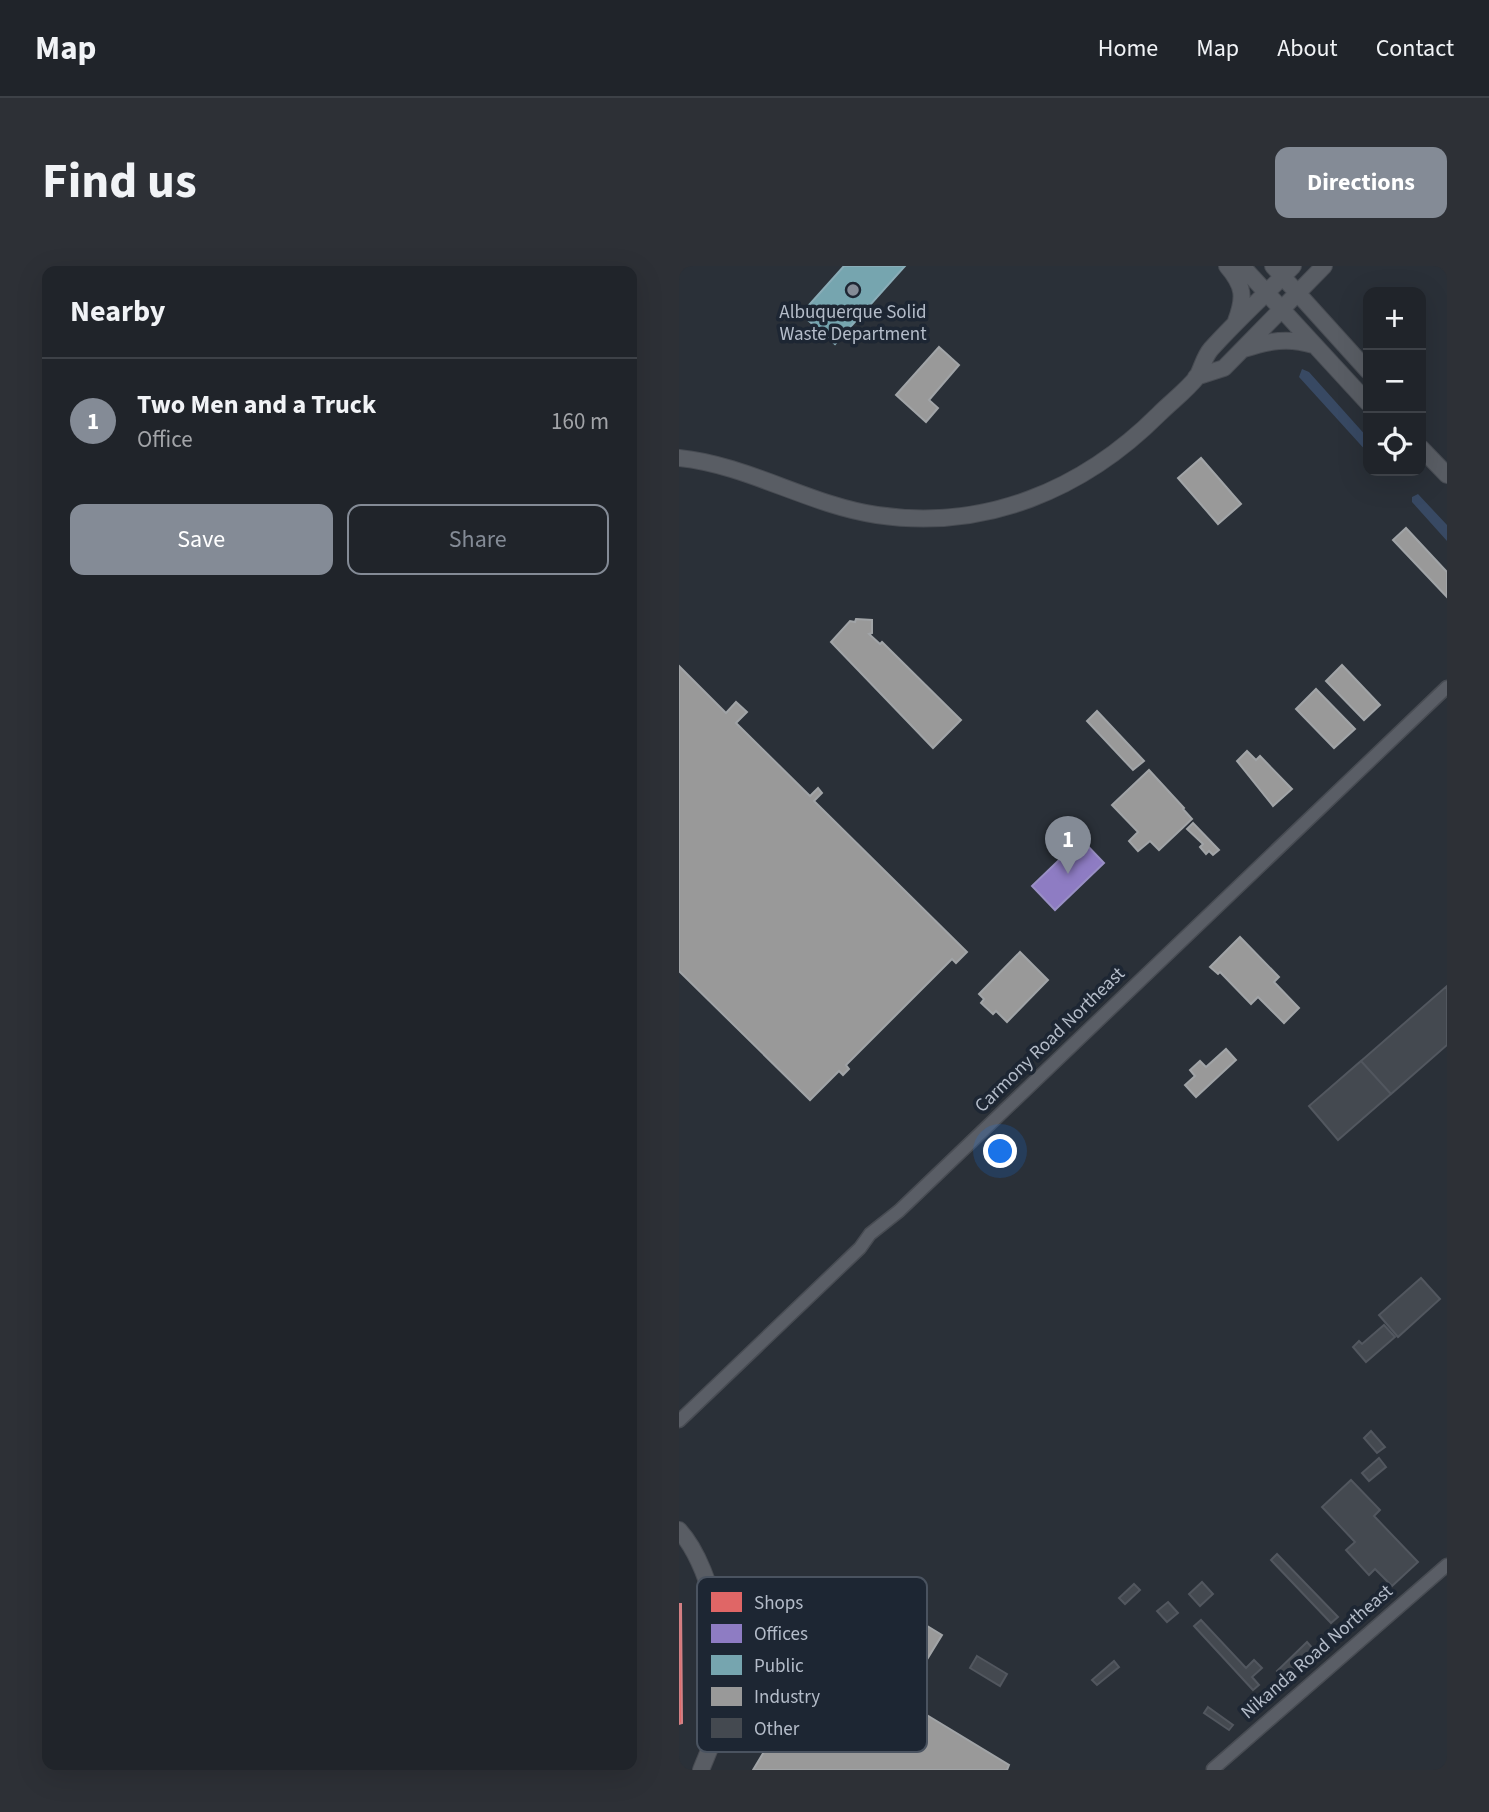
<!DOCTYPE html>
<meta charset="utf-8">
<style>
body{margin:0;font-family:"Source Sans 3",sans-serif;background:#2d3036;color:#f1f3f6}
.controls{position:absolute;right:21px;top:21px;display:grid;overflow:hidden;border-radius:14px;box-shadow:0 7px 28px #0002}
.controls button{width:63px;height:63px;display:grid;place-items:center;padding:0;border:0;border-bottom:2px solid #3d4147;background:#20242a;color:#f1f3f6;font:35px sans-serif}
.you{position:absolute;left:322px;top:886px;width:24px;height:24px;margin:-18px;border:5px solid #fff;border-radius:50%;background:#1a73e8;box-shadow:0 0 0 10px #1a73e833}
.badge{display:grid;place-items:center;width:46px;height:46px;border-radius:50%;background:#848b96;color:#fff;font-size:23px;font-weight:700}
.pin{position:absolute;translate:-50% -58px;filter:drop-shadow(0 2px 4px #0008)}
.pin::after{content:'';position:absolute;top:37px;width:24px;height:21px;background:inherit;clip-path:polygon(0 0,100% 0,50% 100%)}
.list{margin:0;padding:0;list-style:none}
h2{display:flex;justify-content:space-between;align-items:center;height:91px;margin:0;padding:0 28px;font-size:30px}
h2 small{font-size:23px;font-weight:400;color:#a2a4a8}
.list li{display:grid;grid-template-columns:46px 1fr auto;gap:21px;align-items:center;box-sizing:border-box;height:126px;padding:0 28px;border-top:2px solid #3d4147}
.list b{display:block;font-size:26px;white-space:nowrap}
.list p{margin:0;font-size:23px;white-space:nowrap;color:#a2a4a8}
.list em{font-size:23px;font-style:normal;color:#a2a4a8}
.actions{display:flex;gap:14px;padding:21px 28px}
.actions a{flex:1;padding:16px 0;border:2px solid #848b96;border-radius:14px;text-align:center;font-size:24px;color:#848b96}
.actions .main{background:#848b96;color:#fff}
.icon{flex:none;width:38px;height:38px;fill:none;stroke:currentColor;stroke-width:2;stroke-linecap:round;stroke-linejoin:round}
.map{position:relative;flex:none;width:768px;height:1504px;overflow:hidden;border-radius:14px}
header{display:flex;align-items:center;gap:42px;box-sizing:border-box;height:98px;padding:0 35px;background:#20242a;border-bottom:2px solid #3d4147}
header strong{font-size:33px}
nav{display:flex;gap:38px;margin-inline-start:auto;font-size:24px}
.intro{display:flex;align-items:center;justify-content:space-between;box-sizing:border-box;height:168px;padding:0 42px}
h1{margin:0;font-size:49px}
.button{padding:18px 32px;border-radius:14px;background:#848b96;color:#fff;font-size:24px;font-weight:700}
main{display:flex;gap:42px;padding:0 42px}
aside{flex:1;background:#20242a;border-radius:14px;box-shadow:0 7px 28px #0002}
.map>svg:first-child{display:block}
.water{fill:#384963}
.shops{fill:#e06666;stroke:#d38084;stroke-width:2}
.offices{fill:#8e7cc3;stroke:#998fc5;stroke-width:2}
.public{fill:#76a5af;stroke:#89acb7;stroke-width:2}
.industry{fill:#999;stroke:#a1a4a7;stroke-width:2}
.building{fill:#444950;stroke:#52575f;stroke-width:2}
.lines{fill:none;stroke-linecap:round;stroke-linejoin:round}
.street-casing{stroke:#484c53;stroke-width:15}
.secondary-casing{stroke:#484c53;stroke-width:18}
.street{stroke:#5a5e66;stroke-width:12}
.secondary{stroke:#595d64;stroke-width:16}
.poi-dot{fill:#848b96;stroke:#1d2633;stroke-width:2.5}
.labels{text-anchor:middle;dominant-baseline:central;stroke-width:7;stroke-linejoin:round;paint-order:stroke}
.poi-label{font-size:19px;fill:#b4bcc9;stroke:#1d2633}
.street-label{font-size:19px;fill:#b4bcc9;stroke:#1d2633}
.key{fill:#1d2633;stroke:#4a5360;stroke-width:2}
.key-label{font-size:19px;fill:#b4bcc9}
</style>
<header>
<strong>Map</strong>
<nav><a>Home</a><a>Map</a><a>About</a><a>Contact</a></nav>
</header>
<div class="intro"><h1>Find us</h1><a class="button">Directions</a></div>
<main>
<aside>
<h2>Nearby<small></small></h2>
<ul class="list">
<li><span class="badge">1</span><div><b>Two Men and a Truck</b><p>Office</p></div><em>160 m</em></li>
</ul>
<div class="actions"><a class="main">Save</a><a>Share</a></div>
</aside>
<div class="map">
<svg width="768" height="1504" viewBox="0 0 768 1504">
<rect width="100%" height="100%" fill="#2a3038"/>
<!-- water -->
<path class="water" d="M623 103 630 106 689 172V187L620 111Z
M739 228 768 259V275L733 236V231Z"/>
<!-- shops -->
<path class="shops" d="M0 1338H2L3 1457 0 1458Z"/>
<!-- offices -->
<path class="offices" d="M402 573 425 597 376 644 353 620Z"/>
<!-- public -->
<path class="public" d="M165 0H226L156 78 122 48Z"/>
<!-- industry -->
<path class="industry" d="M260 81 280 99 250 134 259 142 247 156 217 129Z
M522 192 562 238 539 258 499 212Z
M727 262 768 306V331L714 274Z
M177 353 193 354V367L190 368 201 378 203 376 282 454 254 482 152 376 171 355 176 356Z
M663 399 701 439 685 454 647 415Z
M0 400 47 447 57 436 68 446 57 457 131 530 139 522 143 527 135 535 288 686 277 697 273 693 167 799 170 803 164 809 160 805 131 834 0 705Z
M637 423 676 463 655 482 617 443Z
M418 445 465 495 454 504 408 455Z
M568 485 577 494 581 490 613 523 594 540 558 495Z
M470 504 505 542 504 543 513 553 480 584 471 575 459 585 450 575 459 566 433 539Z
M514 557 540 584 534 589 530 585 527 588 521 581 524 578 508 563Z
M561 671 600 711 595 716 620 742 605 757 579 731 572 738 541 706 539 708 531 701Z
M341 686 369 714 328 756 317 745 314 748 302 737 305 733 300 728Z
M547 783 557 794 517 831 506 819 516 810 511 804 521 795 527 801Z
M199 1330 263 1369 223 1434 330 1499 328 1504H74L144 1388 158 1397Z"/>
<!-- building -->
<path class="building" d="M768 720V779L712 828 682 795Z
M682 795 712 828 659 874 630 840Z
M742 1012 761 1033 719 1071 700 1049Z
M705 1059 716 1071 687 1096 674 1081 680 1075 683 1078Z
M692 1165 706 1181 698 1187 685 1172Z
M700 1192 707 1201 690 1215 683 1207Z
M672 1214 701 1244 695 1250 739 1296 713 1320 696 1303 690 1309 667 1284 676 1276 643 1241Z
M598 1288 659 1351 652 1357 592 1294Z
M523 1316 534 1328 521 1340 510 1328Z
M455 1318 461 1324 446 1338 440 1332Z
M489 1336 499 1347 488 1356 478 1345Z
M522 1354 567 1402 575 1394 583 1402 573 1411 580 1419 574 1424 515 1360Z
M628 1376 635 1384 605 1413 598 1405Z
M298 1390 328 1408 321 1420 291 1402Z
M435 1395 440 1401 418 1419 413 1414Z
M529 1441 554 1459 550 1464 525 1447Z"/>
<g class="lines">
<defs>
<path id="street" d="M0 1155 181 982 191 968 220 945 768 421
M534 1503 768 1299"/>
<path id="secondary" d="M548 0C565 20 566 31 557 55
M563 0 689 137
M594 0 689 105
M565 83C590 75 609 71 634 79
M517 111 545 102 645 0
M742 182 768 209
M0 192C69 199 130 239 198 249 306 265 404 224 480 148 492 136 508 124 518 111 523 102 525 91 532 83 558 54 587 28 614 0
M0 1264C37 1305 54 1406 39 1459 35 1474 28 1489 22 1504"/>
</defs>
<!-- street casing -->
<use href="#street" class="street-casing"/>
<!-- secondary casing -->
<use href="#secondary" class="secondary-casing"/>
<!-- street -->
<use href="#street" class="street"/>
<!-- secondary -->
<use href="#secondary" class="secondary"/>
</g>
<!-- markers -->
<circle class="poi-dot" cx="174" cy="24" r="7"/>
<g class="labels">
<!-- poi labels -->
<g class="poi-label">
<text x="174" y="46">Albuquerque Solid<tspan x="174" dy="22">Waste Department</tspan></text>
</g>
<!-- street labels -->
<g class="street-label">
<text transform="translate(371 774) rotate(-44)">Carmony Road Northeast</text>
<text transform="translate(638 1386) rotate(-41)">Nikanda Road Northeast</text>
</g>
</g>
<!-- legend -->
<rect x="18" y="1311" width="230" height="175" rx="10" class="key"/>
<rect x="32" y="1326" width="31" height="20" fill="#e06666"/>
<rect x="32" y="1358" width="31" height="19" fill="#8e7cc3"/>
<rect x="32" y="1389" width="31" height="20" fill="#76a5af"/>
<rect x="32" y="1421" width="31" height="19" fill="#999"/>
<rect x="32" y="1452" width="31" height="20" fill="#444950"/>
<g class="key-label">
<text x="75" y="1343">Shops</text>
<text x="75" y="1374">Offices</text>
<text x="75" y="1406">Public</text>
<text x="75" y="1437">Industry</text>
<text x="75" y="1469">Other</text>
</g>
</svg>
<div class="controls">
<button>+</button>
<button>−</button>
<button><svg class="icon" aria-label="locate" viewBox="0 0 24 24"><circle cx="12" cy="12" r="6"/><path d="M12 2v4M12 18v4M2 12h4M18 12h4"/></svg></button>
</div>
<div class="you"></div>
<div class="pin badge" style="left:389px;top:608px">1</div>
</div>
</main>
